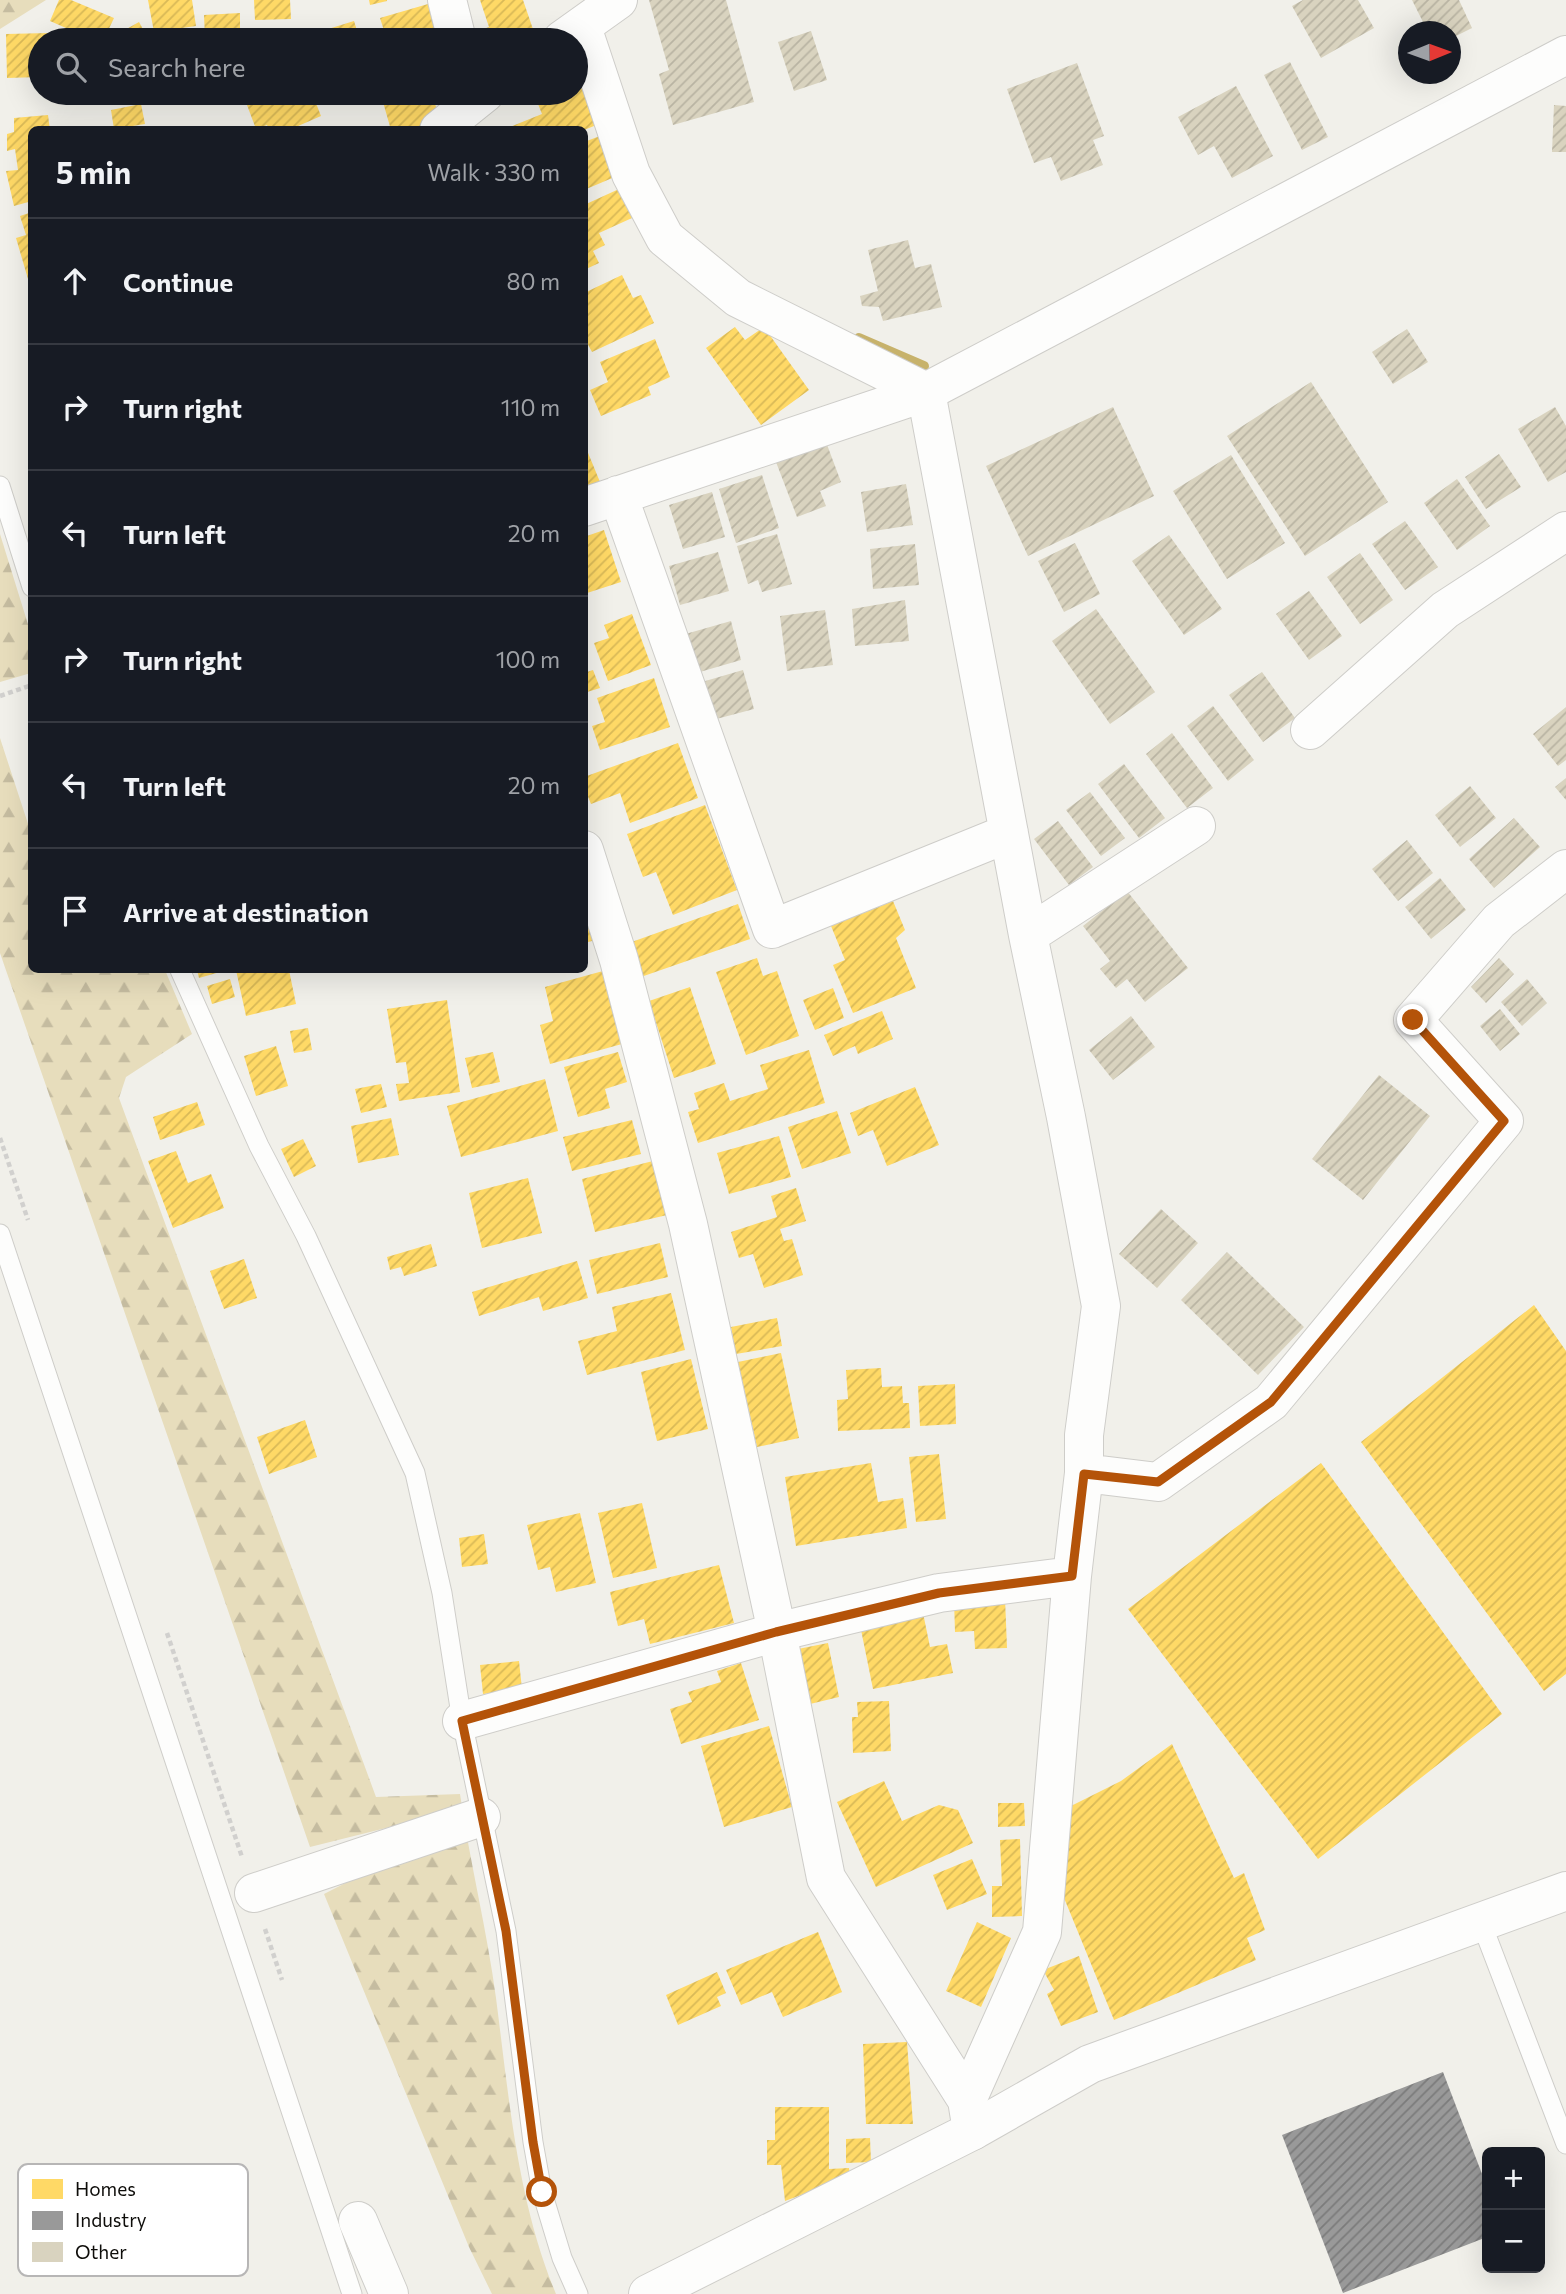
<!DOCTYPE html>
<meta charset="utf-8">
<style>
body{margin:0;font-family:Commissioner,sans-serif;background:#242831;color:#f1f3f6}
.controls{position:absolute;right:21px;bottom:21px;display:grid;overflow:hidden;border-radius:10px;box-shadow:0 7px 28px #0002}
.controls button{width:63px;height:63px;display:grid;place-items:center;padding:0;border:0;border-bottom:2px solid #363941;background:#171b24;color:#f1f3f6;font:35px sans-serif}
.compass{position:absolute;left:1398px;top:21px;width:63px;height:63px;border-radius:50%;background:#171b24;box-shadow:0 7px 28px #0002;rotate:89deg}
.stop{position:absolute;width:21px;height:21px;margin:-16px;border:5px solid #b45309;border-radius:50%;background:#fff}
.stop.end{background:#b45309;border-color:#fff;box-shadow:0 2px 7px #0008}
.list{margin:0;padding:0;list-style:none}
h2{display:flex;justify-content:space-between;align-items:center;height:91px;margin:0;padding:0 28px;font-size:30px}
h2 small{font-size:23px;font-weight:400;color:#9ea1a6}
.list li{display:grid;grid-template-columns:46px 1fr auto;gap:21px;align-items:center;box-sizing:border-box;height:126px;padding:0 28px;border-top:2px solid #363941}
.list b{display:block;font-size:26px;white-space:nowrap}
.list em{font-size:23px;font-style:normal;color:#9ea1a6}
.icon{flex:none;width:38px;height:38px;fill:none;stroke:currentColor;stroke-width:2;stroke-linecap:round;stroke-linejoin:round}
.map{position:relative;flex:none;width:1566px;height:2294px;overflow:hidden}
.search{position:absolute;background:#171b24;box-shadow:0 7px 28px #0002;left:28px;top:28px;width:560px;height:77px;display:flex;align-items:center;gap:18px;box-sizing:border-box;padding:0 24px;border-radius:38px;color:#9ea1a6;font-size:26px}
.panel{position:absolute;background:#171b24;box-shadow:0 7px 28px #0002;left:28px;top:126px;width:560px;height:847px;border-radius:10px}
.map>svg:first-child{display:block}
.forest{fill:url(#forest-firs)}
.homes{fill:url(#homes-hatch)}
.industry{fill:url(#industry-hatch)}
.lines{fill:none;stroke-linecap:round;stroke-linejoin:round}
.stream{stroke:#c7b26b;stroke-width:10}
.building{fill:url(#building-hatch)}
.service-casing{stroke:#cecdc9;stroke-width:21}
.minor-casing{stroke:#cecdc9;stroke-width:40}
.tertiary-casing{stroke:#cecdc9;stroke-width:40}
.path{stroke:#d1d0ce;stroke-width:4.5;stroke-dasharray:5 3.5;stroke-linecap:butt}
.service{stroke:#fdfdfc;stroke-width:19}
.minor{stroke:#fdfdfc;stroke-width:38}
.tertiary{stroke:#fdfdfc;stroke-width:38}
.route{stroke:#b45309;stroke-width:9}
.key{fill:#fff;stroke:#b7b6b6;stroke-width:2}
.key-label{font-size:19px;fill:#0e0d0a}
</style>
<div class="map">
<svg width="1566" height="2294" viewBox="0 0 1566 2294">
<defs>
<pattern id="forest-firs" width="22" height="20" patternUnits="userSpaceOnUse" patternTransform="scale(1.75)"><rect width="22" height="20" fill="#e7ddbc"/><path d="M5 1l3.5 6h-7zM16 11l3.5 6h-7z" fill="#c5bca0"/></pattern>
<pattern id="homes-hatch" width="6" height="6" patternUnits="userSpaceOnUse" patternTransform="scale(1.75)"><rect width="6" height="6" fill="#ffd966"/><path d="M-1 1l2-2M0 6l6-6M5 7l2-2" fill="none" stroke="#d9b957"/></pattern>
<pattern id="industry-hatch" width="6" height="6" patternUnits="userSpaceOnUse" patternTransform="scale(1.75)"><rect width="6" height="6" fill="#999"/><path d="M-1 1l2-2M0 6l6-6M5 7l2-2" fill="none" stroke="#7b7b7b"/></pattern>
<pattern id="building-hatch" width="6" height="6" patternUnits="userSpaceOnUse" patternTransform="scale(1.75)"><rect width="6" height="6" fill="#d9d3bf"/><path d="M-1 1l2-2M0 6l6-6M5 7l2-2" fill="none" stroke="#b9b4a3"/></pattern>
</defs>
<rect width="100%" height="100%" fill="#f1f0ea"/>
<!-- forest -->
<path class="forest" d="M0 0H46L0 29Z
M0 534 31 634V673L0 682Z
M0 738 31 833 32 970H165L192 1034 126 1077 119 1098 376 1797 460 1794C470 1863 487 1930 496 1998 509 2098 517 2200 556 2294H492L469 2247 324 1894 408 1851 398 1825 310 1847 0 953Z"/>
<!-- homes -->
<path class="homes" d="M59 0H71L114 18 105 37 84 28 82 35 50 21Z
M148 0H192L196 26 154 32Z
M254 0H290L291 19 255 20Z
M369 0H387V1L370 5Z
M480 0H523L536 38 529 40H481L478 31 489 27Z
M428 4 436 34 414 40H387L380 18Z
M240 13V36L205 38 204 15Z
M354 21 360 40H328L325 30Z
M139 22 149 40H114L112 37Z
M49 33V40H40V77L7 78 6 34Z
M576 65 604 122 584 130 505 129 542 114 538 104 551 98 549 93H576Z
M251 93H312L321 116 289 130H269L267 125 256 129 247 105 255 102Z
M402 93H451L433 99 438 112 425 117 428 124 410 130H391L383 102 403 95Z
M141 104 145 124 114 129 111 110Z
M48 115 50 130H32V201L14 206 6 171 18 170 15 149 7 151V134L14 132V118Z
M600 136 617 176 584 190V142Z
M619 189 632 218 599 233 605 245 593 251 599 263 584 270V205Z
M32 212V278L28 279 16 238 26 235 20 216Z
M622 275 633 298 641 295 654 323 592 352 584 337V293Z
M735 327 745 340 764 327 809 390 761 425 706 348Z
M655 339 670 377 648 387 651 395 601 416 590 390 608 382 600 362Z
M584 443 600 482 584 489Z
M604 530 621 582 584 594V537Z
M632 614 651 665 608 681 594 643 609 638 604 625Z
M593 670 600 688 584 693V673Z
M654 678 670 727 600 750 592 726 605 722 597 698Z
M678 743 698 798 630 823 620 793 591 804 584 787V777Z
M705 805 737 890 673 915 656 872 643 877 627 834Z
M893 901 905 930 896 938 916 988 853 1013 833 965 845 960 831 926Z
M584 902 596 940 584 943Z
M738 904 750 939 638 978 626 944Z
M757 958 763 976 777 971 799 1036 746 1055 716 972Z
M197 970H227L199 978Z
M236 970H289L296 1004 246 1016Z
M603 971 622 1044 550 1064 540 1025 553 1021 545 987Z
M230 979 235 997 212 1004 207 986Z
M690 987 716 1064 674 1078 649 1001Z
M833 988 844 1018 815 1030 803 1000Z
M447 1000 460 1092 399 1101 396 1084 409 1083 406 1062 396 1063 387 1009Z
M882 1011 893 1039 858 1054 855 1046 833 1056 824 1035Z
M308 1028 312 1050 294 1053 290 1031Z
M276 1046 288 1086 256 1096 244 1056Z
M809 1050 825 1103 698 1143 688 1112 699 1109 694 1093 724 1083 730 1101 768 1089 760 1065Z
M493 1052 500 1082 472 1088 465 1058Z
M618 1052 627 1082 605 1089 610 1108 578 1117 564 1067Z
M545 1079 558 1131 461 1157 447 1106Z
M381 1084 387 1107 361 1113 355 1089Z
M915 1087 939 1145 887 1166 873 1130 858 1136 850 1113Z
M197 1102 205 1125 160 1140 153 1117Z
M837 1111 851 1153 802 1169 788 1127Z
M391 1118 399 1155 358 1163 351 1126Z
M632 1120 641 1154 572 1171 563 1137Z
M779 1136 791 1177 729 1194 717 1153Z
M303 1139 316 1166 294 1177 281 1149Z
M176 1151 188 1183 211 1174 224 1208 173 1228 148 1161Z
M653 1161 667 1215 595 1232 582 1179Z
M528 1178 542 1233 482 1248 469 1193Z
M796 1188 806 1221 780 1229 784 1241 792 1239 803 1275 764 1288 753 1254 739 1258 731 1232 777 1217 771 1196Z
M660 1243 668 1277 597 1294 589 1260Z
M431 1244 437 1266 404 1276 401 1267 390 1270 387 1257Z
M244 1259 257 1298 224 1309 210 1271Z
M577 1261 588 1298 543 1311 539 1297 479 1316 472 1292Z
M671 1293 685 1350 587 1375 578 1341 617 1331 612 1307Z
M1534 1305 1566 1351V1674L1544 1691 1361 1442Z
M777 1318 782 1346 736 1354 731 1327Z
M781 1353 799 1438 757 1447 738 1362Z
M691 1359 708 1429 657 1441 641 1372Z
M881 1368 882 1387 902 1386 903 1403H909L910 1428 838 1431 837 1400 848 1399 846 1370Z
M955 1384 956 1424 920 1426 918 1386Z
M305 1420 317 1457 269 1474 257 1437Z
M939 1454 946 1519 916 1522 909 1457Z
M871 1463 878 1502 903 1498 907 1528 796 1546 785 1477Z
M1321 1463 1502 1714 1318 1859 1128 1609Z
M642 1503 657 1568 613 1578 598 1513Z
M580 1513 596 1583 556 1592 550 1567 538 1570 527 1525Z
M484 1534 488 1564 462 1567 459 1538Z
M719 1565 734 1623 650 1644 644 1619 618 1626 610 1592Z
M1005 1598 1007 1648 975 1649 974 1631 955 1632 954 1600Z
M922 1608 930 1647 947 1644 953 1673 873 1689 859 1620Z
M828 1643 839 1697 810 1704 798 1649Z
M519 1661 522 1689 483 1694 480 1665Z
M741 1663 759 1720 681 1744 670 1709 692 1702 688 1692 721 1682 717 1671Z
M889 1701 891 1751 853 1753 852 1717H858L857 1702Z
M769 1726 792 1807 724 1827 701 1746Z
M1172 1744 1234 1878 1244 1873 1265 1930 1247 1938 1256 1960 1114 2020 1062 1893 1067 1808 1121 1781Z
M884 1781 902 1821 939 1805 958 1810 973 1843 876 1887 837 1802Z
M998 1803H1024L1025 1826 998 1827Z
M1020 1839 1022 1916 992 1917V1886H1002L1000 1840Z
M972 1859 987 1894 947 1910 933 1875Z
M977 1922 1011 1938 981 2007 946 1991Z
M818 1932 842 1992 783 2017 772 1992 741 2005 726 1970Z
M1079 1956 1098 2012 1061 2026 1047 1994 1054 1990 1043 1970Z
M717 1972 726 1993 717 1997 721 2006 678 2025 666 1995Z
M907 2042 913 2124H866L863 2044Z
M775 2107H829V2169L849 2168 850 2177 785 2201 781 2165H767V2140H775Z
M870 2138 871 2162 846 2163V2139Z"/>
<!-- industry -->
<path class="industry" d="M1443 2072 1487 2187V2237L1343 2293 1282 2135Z"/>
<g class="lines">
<!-- stream -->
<path class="stream" d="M859 338 924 366"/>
</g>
<!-- building -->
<path class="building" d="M649 0H726L754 102 673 125 659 74 669 70Z
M1303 0H1358L1374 28 1321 58 1292 6Z
M1412 0H1459L1472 28 1450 39V32H1428Z
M811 31 827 80 794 91 778 42Z
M1290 62 1328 137 1302 150 1264 75Z
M1077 63 1104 136 1093 140 1103 165 1061 181 1051 157 1034 163 1007 89Z
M1236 86 1273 156 1232 178 1214 146 1198 155 1178 117Z
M1554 105 1566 106V152H1552Z
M908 240 915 268 931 264 942 307 883 321 879 307 862 306 860 296 878 291 868 250Z
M1407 329 1428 362 1393 384 1372 352Z
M1311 382 1388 502 1305 556 1227 436Z
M1113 407 1154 496 1028 556 986 466Z
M1555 407 1566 426V472L1548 482 1518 429Z
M826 442 841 482 820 491 826 506 797 517 776 462Z
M1499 454 1521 487 1486 509 1465 477Z
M1231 455 1285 543 1227 579 1173 491Z
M762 475 779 528 736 543 719 489Z
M1457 479 1490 526 1457 550 1424 503Z
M906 484 913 525 867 532 861 492Z
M712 492 725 537 683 549 669 505Z
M1405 521 1438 567 1405 590 1372 544Z
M777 534 792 584 762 592 758 580 748 584 737 546Z
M1169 535 1222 609 1184 635 1132 561Z
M1075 543 1100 594 1064 612 1038 561Z
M915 544 919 585 873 589 870 549Z
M718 552 729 591 680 605 669 566Z
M1360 553 1393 600 1360 624 1327 577Z
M1309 591 1342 636 1309 660 1276 614Z
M905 600 909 641 855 646 852 609Z
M1096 609 1155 692 1110 724 1052 641Z
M825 610 833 665 787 671 780 616Z
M731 621 741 660 693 674 682 635Z
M743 670 754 709 705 722 695 684Z
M1262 672 1295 718 1263 742 1229 695Z
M1213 706 1254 760 1228 781 1187 726Z
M1566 707V760L1558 766 1533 734Z
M1172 733 1213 788 1187 808 1146 754Z
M1124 764 1165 818 1139 838 1098 784Z
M1566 778V800L1555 787Z
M1470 786 1496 818 1460 847 1435 815Z
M1090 792 1125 838 1101 856 1066 810Z
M1514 818 1540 847 1494 888 1469 859Z
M1058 821 1093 867 1069 885 1034 839Z
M1407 840 1433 873 1398 901 1372 869Z
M1440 878 1466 910 1431 939 1405 907Z
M1127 891 1188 968 1145 1002 1127 979 1116 988 1100 969 1110 961 1083 926Z
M1499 958 1514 974 1486 1003 1471 987Z
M1527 979 1547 1003 1522 1026 1501 1002Z
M1500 1009 1520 1034 1500 1051 1480 1026Z
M1131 1016 1155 1047 1113 1080 1089 1050Z
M1379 1075 1430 1116 1363 1200 1312 1159Z
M1161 1209 1198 1243 1157 1288 1119 1254Z
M1227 1252 1304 1327 1258 1375 1181 1300Z"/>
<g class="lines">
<defs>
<path id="service" d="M0 486 32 587
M180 970 259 1146 306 1236 415 1473 442 1593 462 1721 506 1931 533 2142 542 2192 562 2258 578 2294
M0 1234 352 2294
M1481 1922 1566 2144"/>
<path id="minor" d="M447 0 457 40
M582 27 631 174 665 238 738 298 926 392
M562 40 618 0
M439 130 485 93
M926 392 1028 935 1066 1117 1101 1306 1084 1435V1473L1072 1576 1042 1932 967 2100
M618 495 772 929 1009 833
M584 507 926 392
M1310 730 1445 610 1566 531
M584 850 619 960 688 1224 777 1632 826 1878 967 2100 972 2131 648 2294
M1028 935 1196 826
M1084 1473 1158 1482 1271 1402 1504 1121 1413 1020 1499 921 1566 869
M462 1721 777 1632 939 1593 1072 1576
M254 1893 481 1817
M358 2221 389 2294"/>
<path id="tertiary" d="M926 392 1566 55
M972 2131 1090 2064 1566 1891"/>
</defs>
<!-- service casing -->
<use href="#service" class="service-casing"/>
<!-- minor casing -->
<use href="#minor" class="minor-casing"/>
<!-- tertiary casing -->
<use href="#tertiary" class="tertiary-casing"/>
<!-- path -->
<path class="path" d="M0 696 32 685
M0 1138 28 1220
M167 1633 242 1857
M265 1929 282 1980"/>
<!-- service -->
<use href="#service" class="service"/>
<!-- minor -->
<use href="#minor" class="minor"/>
<!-- tertiary -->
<use href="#tertiary" class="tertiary"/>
</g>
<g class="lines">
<!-- route -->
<path class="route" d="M542 2192 533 2142 506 1931 462 1721 776 1632 939 1593 1072 1576 1084 1474 1158 1482 1271 1402 1504 1121 1413 1020"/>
</g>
<!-- legend -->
<rect x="18" y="2164" width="230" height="112" rx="10" class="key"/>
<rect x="32" y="2179" width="31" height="20" fill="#ffd966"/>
<rect x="32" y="2211" width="31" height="19" fill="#999"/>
<rect x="32" y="2242" width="31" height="20" fill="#d9d3bf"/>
<g class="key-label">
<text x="75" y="2196">Homes</text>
<text x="75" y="2227">Industry</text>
<text x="75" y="2259">Other</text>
</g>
</svg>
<div class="controls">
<button>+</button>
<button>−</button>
</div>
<svg class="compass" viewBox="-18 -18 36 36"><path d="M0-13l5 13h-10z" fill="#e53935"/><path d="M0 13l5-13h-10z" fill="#9ea1a6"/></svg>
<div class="stop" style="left:542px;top:2192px"></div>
<div class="stop end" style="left:1413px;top:1020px"></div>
<div class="search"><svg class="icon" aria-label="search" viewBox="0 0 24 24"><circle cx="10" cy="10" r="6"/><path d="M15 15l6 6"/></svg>Search here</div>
<section class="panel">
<h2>5 min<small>Walk · 330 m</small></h2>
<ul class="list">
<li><svg class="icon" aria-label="ahead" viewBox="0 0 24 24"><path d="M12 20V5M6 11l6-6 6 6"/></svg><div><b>Continue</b></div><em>80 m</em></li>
<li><svg class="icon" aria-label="right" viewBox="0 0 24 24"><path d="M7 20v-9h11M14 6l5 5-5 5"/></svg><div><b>Turn right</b></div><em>110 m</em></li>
<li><svg class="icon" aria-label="left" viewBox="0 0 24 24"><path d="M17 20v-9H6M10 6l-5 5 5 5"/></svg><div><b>Turn left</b></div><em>20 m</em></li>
<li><svg class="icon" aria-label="right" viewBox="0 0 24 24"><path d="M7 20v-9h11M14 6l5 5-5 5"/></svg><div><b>Turn right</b></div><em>100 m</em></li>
<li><svg class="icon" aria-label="left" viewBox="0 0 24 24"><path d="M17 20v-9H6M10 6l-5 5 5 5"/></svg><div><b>Turn left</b></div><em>20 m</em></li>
<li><svg class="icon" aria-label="arrive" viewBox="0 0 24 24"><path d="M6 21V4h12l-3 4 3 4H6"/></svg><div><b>Arrive at destination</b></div></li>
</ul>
</section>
</div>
